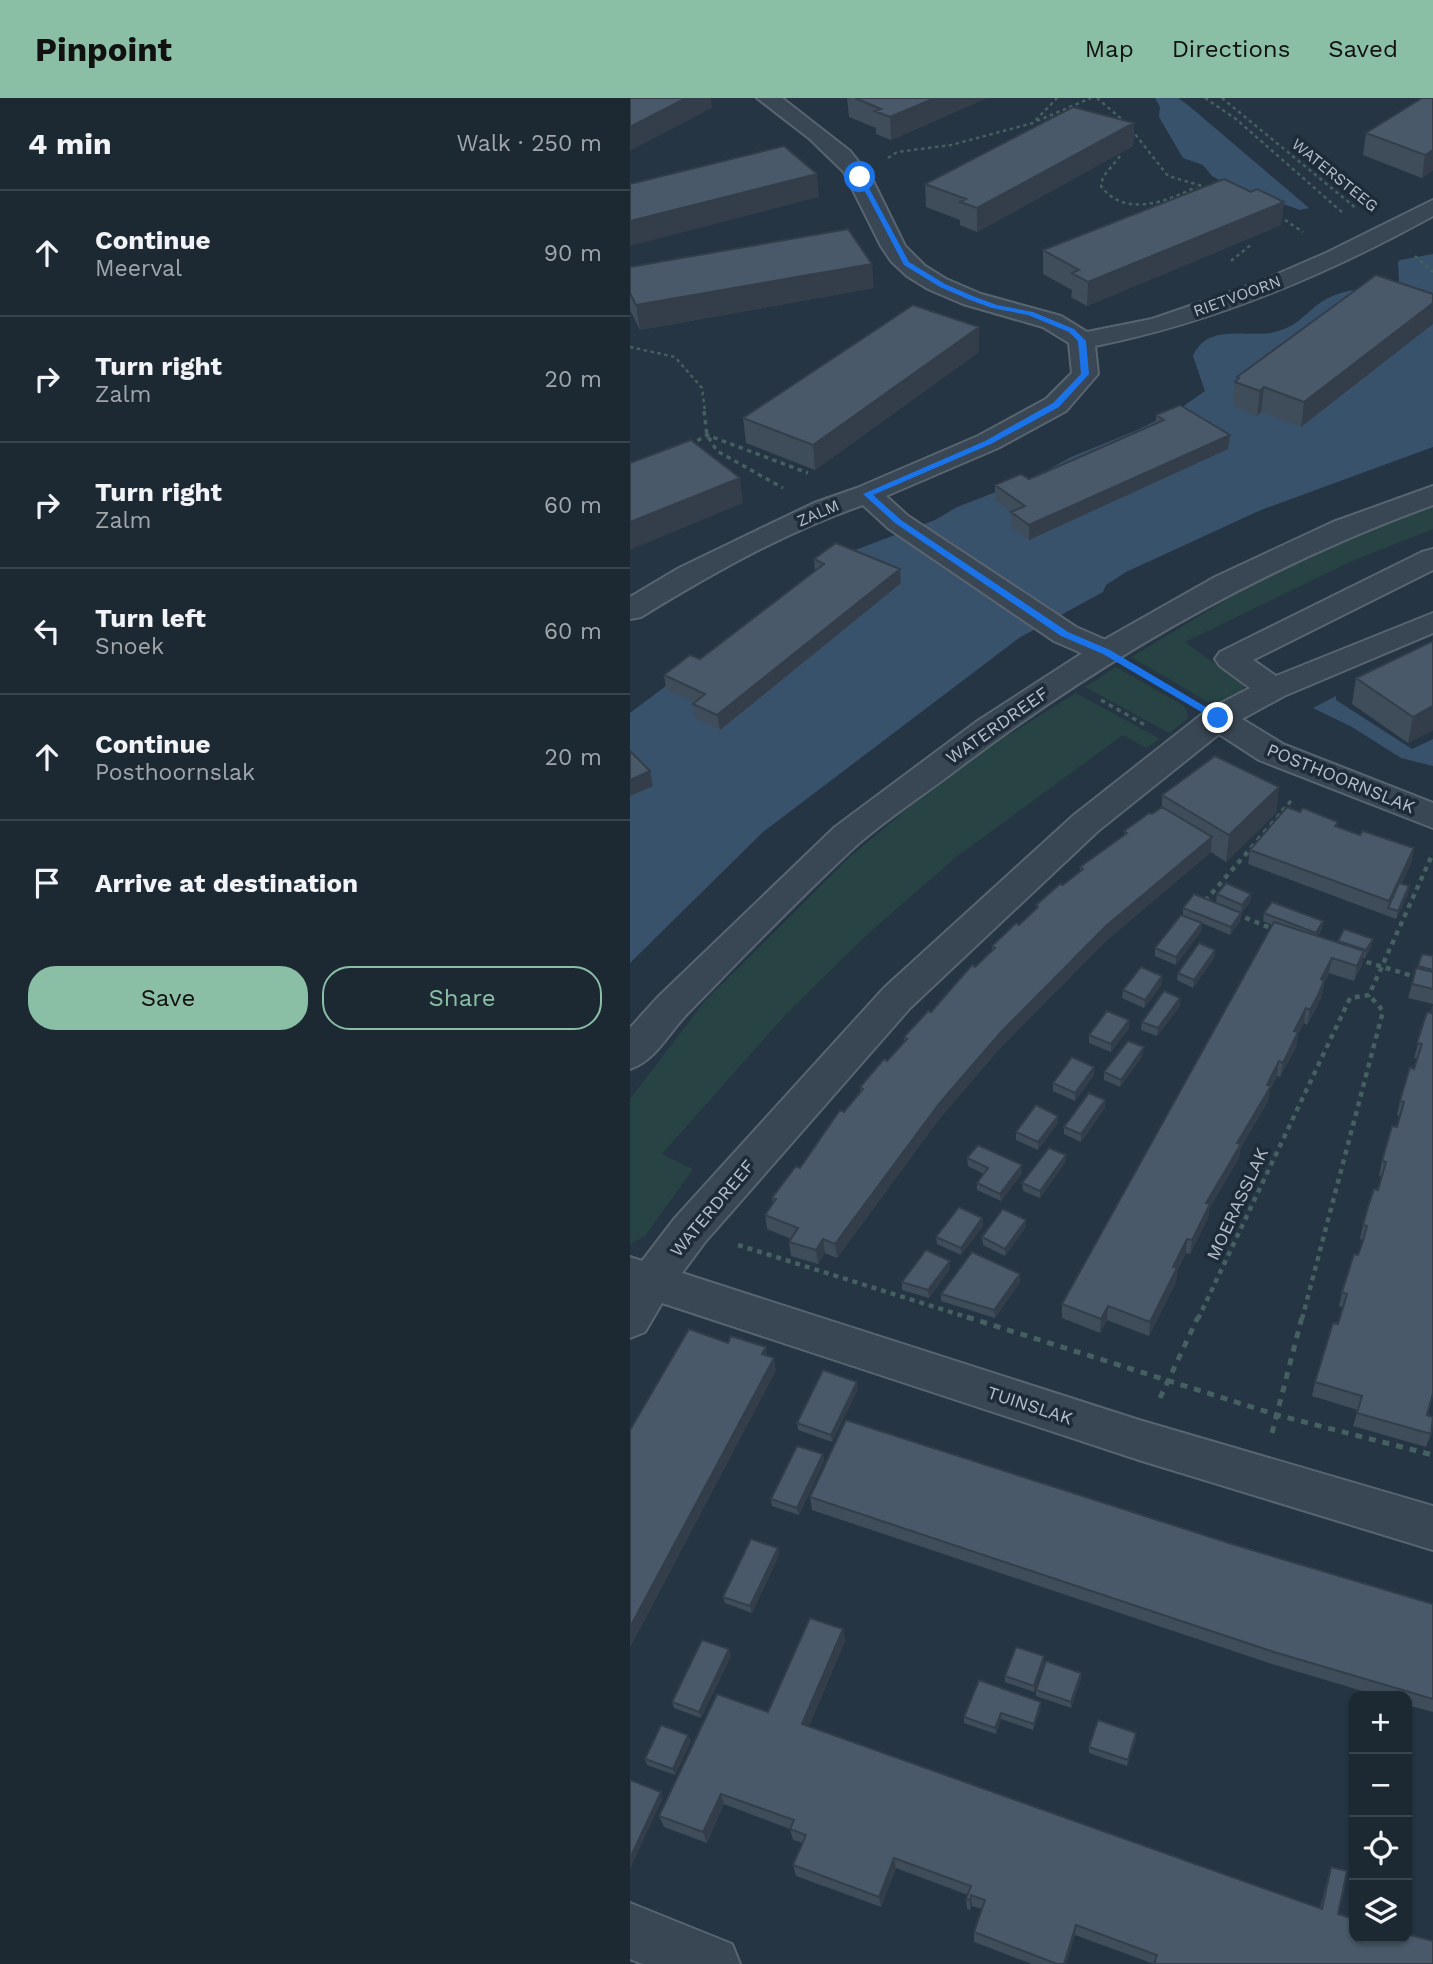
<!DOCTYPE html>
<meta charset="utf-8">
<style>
body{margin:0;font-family:"Work Sans",sans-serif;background:#25303a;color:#f1f3f6}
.controls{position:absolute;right:21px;bottom:21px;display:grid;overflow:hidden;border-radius:14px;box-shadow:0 2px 5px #0004}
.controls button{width:63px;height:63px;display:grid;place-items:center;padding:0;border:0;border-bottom:2px solid #3a444d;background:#1c2832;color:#f1f3f6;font:35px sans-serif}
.stop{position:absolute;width:21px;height:21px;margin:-16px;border:5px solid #1a73e8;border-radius:50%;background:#fff}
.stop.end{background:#1a73e8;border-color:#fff;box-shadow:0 2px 7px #0008}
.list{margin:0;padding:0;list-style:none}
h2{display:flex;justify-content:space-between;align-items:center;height:91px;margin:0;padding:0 28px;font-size:30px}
h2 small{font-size:23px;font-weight:400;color:#a0a6ac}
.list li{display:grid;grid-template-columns:46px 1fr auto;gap:21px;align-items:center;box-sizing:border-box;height:126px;padding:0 28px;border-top:2px solid #3a444d}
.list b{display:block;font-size:26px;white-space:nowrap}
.list p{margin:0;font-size:23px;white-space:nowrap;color:#a0a6ac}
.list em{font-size:23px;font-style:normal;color:#a0a6ac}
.actions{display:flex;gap:14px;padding:21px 28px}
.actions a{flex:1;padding:16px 0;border:2px solid #8abfa5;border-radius:28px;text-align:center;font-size:24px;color:#8abfa5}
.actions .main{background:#8abfa5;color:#111}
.icon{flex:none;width:38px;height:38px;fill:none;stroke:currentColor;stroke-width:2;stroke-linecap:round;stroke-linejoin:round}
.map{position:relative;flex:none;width:803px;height:1866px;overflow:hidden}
header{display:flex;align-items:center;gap:42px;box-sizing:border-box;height:98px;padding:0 35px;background:#8abfa5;color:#111}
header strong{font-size:33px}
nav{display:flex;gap:38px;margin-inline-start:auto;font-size:24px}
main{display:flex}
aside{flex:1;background:#1c2832}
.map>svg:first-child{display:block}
.green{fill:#274344}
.water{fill:#38526b}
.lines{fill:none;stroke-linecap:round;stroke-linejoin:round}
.minor-casing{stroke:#586470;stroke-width:4}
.tertiary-casing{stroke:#586470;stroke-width:4}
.path-far3{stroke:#456060;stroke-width:2.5;stroke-dasharray:3.5 3.5;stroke-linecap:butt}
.path-far2{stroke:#456060;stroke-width:3.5;stroke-dasharray:4.5 4.5;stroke-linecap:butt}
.path-far1{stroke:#456060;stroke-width:4.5;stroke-dasharray:5 5;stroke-linecap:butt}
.path{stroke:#456060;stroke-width:5;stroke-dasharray:7 7;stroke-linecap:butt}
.minor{fill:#394653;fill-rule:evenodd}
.tertiary{fill:#394653;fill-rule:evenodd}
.wall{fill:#3f4d5a}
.shaded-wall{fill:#333e4a}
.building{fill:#495969;stroke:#333e4a;stroke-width:2}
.route{fill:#1a73e8}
.labels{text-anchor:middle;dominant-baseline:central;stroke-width:7;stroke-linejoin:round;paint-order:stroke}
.far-street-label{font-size:16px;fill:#b7c1cc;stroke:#1e2b38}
.street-label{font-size:18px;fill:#b7c1cc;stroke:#1e2b38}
</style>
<header>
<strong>Pinpoint</strong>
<nav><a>Map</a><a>Directions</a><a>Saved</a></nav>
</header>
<main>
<aside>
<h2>4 min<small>Walk · 250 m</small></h2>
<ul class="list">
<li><svg class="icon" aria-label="ahead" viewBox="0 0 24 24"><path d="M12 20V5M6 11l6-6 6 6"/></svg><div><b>Continue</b><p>Meerval</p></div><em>90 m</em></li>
<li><svg class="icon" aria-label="right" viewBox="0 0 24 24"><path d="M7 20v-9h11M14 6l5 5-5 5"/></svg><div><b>Turn right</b><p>Zalm</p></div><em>20 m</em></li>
<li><svg class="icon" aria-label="right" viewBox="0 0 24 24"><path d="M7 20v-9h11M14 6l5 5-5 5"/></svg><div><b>Turn right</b><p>Zalm</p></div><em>60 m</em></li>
<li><svg class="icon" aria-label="left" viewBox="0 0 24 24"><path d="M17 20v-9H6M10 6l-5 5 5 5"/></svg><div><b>Turn left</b><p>Snoek</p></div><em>60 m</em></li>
<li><svg class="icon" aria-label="ahead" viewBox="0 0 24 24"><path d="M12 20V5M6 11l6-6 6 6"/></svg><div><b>Continue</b><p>Posthoornslak</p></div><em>20 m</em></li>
<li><svg class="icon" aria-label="arrive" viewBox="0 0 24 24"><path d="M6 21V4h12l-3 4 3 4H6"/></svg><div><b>Arrive at destination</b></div></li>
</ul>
<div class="actions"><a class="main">Save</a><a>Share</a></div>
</aside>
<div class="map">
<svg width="803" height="1866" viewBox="0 0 803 1866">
<rect width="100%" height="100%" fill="#253543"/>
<!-- green -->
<path class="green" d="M803 407V431L720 464 555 544 613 586V596L600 605 578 604 501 559 636 478 723 438Z
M486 569 554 608 558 616 557 622 539 635 455 589Z
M446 595 530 641 516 650 493 637 325 760 240 834 158 914 32 1056 63 1071 15 1138 0 1146V1001L74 904 222 757 330 667Z"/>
<!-- water -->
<path class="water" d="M525 0H548L558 7 679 110 670 112 591 83 582 78 573 67 553 60 529 19 530 9Z
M803 156V349L631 412 496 474 476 487 473 494 389 540 133 734 0 865V615L193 469 225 452 305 422 327 409 405 379 441 359 505 333 548 312 575 293 563 258C577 226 613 239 640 235 666 230 671 219 690 205 712 190 738 190 763 189L769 183 768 164 770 162Z
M706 598V602L782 651 803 641V668L771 660 722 629 683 610Z"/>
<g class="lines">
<defs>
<path id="minor" d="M127 0H152L220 53 242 81 275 148 295 168 316 181 351 196 431 218 457 234 522 221 627 185 696 155 803 102V118C696 177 585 224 465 248L468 276 436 313 368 350 256 398 278 418 446 529 487 547 492 554 487 561 476 564 465 561 424 543 258 430 233 407C155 434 81 476 11 519L0 521V499L49 470 184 405 227 390 348 338 416 301 442 275 439 245 413 229 333 206 298 191 277 178 261 163 251 148 214 74 180 41Z
M803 451V472L623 562 646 578 803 515V535L654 598 612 621 653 646 803 705V730L629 662 589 636 468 733 280 910 75 1144 52 1175 509 1322 803 1408V1452L509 1362 32 1205 15 1234 0 1240V1159L12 1163 45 1120 254 890 444 717 576 613 620 590 590 568 585 561 590 554 792 454Z
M0 1805 102 1846 110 1866H13L0 1861Z"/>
<path id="tertiary" d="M803 388V407C625 472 467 564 317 679 287 701 256 722 228 746 169 800 112 860 56 917 38 936 25 963 0 971V930L27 900 205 729 346 624 465 547 585 479 703 424Z"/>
</defs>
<!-- minor casing -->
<use href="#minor" class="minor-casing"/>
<!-- tertiary casing -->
<use href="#tertiary" class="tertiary-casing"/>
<!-- path-far3 -->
<path class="path-far3" d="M467 0 495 24
M575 0 606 21 714 116
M592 0 727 111
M407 23 461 0
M501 31 538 78 579 90
M490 58 473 79 471 88C494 120 536 104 566 89
M258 60 267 54 321 47 403 25 427 0
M649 118 673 134
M785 158 803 174
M601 163 622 146
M0 249 45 259 72 290 75 314"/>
<!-- path-far2 -->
<path class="path-far2" d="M74 313 77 337 87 353 153 390
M63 350 65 344 77 337 178 375
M513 576 551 598
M471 602 515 627
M652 713 661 703"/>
<!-- path-far1 -->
<path class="path-far1" d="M575 803 654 712
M606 816 643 831
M727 861 789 880
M108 1147 343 1221
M568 1221 720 900 739 897 803 755
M672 1221 753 913 739 897"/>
<!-- path -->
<path class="path" d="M337 1219 647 1317 803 1357
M530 1300 568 1219
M642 1335 672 1219"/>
<!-- minor -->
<use href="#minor" class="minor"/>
<!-- tertiary -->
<use href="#tertiary" class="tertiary"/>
</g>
<!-- wall -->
<path class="wall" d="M217 0H357L261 42 246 36V30L219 19Z
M803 0V72L792 80 733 57 736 35Z
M504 25 503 48 347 134 330 127V122L296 109 295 86Z
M621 94 654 104 651 127 457 208 441 199 442 192 413 176V152Z
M0 169 244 190 10 232 0 212Z
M746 177 671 329 631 314 627 318 603 308 605 284 607 282V279Z
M349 229V254L185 372 116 345 113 320 134 307Z
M526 317 598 351 399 442 381 429V414H382L365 402V387L399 381 526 325Z
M184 461 271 485 90 632 65 620 63 606 64 604 36 591 34 577 70 561 185 473Z
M803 543V632L778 645 722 606 726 580Z
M649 689 646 715 596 764 581 754 476 843 371 949 310 1020 207 1160 195 1155 188 1166 161 1158 159 1144 161 1141 137 1131 135 1117 143 1105 142 1100 170 1070 230 994V989L257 963 274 944V939L301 914 362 853V848L389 827 406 812V807L433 787 450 773V769L494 737V733L532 709V697Z
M670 714 708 724 707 728 730 737 784 750 781 765 771 786 779 788 778 796 766 821 618 766 620 752Z
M587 796H621L620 804 611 815 610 823 600 837 572 825 571 833 546 867 525 858V850L553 818V810L610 814 586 804Z
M634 815 692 831 688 838 707 844 708 843 743 841 741 849 735 860H733L732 867 724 883 699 875 694 886 692 897 685 912 677 927 674 925 668 936 666 949 650 979 647 978 640 991 638 1003 610 1051 609 1060 579 1111 578 1120 560 1156 556 1155 547 1173 546 1184 519 1238 477 1222 470 1235 432 1220V1206L642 827 633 823Z
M585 852 584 860 563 890 547 882 548 875Z
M792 856 803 858V906L778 900 782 886Z
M532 878V886L514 910 492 900 493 892Z
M550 908 527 938 511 932 512 924Z
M797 914V1317L801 1336 796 1349 723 1328 728 1312 682 1298 685 1284 708 1226 713 1210 709 1208 712 1194 728 1157 733 1142 730 1141 733 1127 752 1078H749L752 1063 767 1029 770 1018 767 1017 770 1003 787 961 784 960Z
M499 930 481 954 459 945V937Z
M513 957 490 989 474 982V974Z
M464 977 445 1003 423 993V985Z
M475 1002V1010L451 1044 434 1036V1029Z
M428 1025 408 1052 386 1042V1034Z
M436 1057 435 1065 410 1100 393 1093 392 1085Z
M337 1060 392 1067V1075L371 1103 347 1092V1085L354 1076 338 1068Z
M352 1120 353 1128 331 1157 307 1146 306 1139Z
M396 1122V1129L375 1158 353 1147 352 1139Z
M320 1163V1171L299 1200 272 1192V1184Z
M390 1184 365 1220 311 1203V1196Z
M228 1291 202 1344 168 1332 167 1325Z
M193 1356 194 1363 169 1417 142 1408 141 1401Z
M180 1399 602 1446 803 1506V1614L777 1607V1598H749L642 1566 182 1412Z
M148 1450 149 1457 122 1515 95 1505 93 1499Z
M213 1531 215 1543 179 1628 690 1810 698 1779 701 1769 708 1816 524 1866 445 1837 436 1866H402L344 1844V1834L352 1811 342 1808 340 1812 337 1811 336 1801 338 1797 266 1770 251 1809 166 1778 163 1767 173 1745 163 1742 160 1731 94 1706 77 1745 34 1729 29 1718 138 1614Z
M99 1551 101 1558 71 1620 44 1610 42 1604Z
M414 1558V1564L404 1594 375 1584V1578Z
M451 1575V1581L441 1610 406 1598V1592Z
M411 1610 403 1632 371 1621 366 1636 334 1625V1619Z
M506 1635V1641L497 1668 459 1655V1649Z
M61 1643 45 1677 17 1667 15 1661Z"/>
<!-- shaded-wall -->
<path class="shaded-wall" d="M56 0H81L82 10 0 53V29Z
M305 0H357L261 42 260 19Z
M504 25 503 48 347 134V110Z
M803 52V72L792 80 795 57Z
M187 76 189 99 0 148V123Z
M654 104 651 127 457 208 458 184Z
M242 166 244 190 10 232 6 207Z
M803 205V226L671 329 674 304Z
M349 229V254L185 372 183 347Z
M634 289 631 314 627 318 630 293Z
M600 337 598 351 399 442V427Z
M110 380 113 405 0 452V424Z
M270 471 271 485 90 632 87 617Z
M803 608V632L778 645 783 619Z
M20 673 23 688 0 698V682Z
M649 689 646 715 596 764 599 737Z
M582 739 581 754 476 843 371 949 310 1020 207 1160 205 1146 309 1006 371 934 476 828Z
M784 750 781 765 760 810H758L759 803Z
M779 788 778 796 766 821 768 813Z
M621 796 620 804 611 815 612 807Z
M611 815 610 823 600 837 601 829Z
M693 823 692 831 685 843 686 835Z
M572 825 571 833 546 867V859Z
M743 841 741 849 735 860 736 852Z
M585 852 584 860 563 890 564 882Z
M734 853 732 867 724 883 727 868Z
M702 860 699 875 694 886 692 897 677 927 680 912 691 881Z
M532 878V886L514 910 515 902Z
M550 900V908L527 938 528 930Z
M676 910 674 925 668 936 666 949 650 979 653 965 664 933Z
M499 922V930L481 954V946Z
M514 949 513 957 490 989 491 982Z
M649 963 647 978 640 991 638 1003 610 1051 609 1060 579 1111 578 1120 560 1156 562 1142 576 1105Z
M464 969V977L445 1003V995Z
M475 1002V1010L451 1044V1036Z
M428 1018V1025L408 1052V1044Z
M436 1057 435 1065 410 1100V1093Z
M392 1067V1075L371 1103 370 1096Z
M352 1120 353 1128 331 1157V1150Z
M396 1122V1129L375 1158V1151Z
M193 1141 195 1155 188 1166 186 1152Z
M557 1141 556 1155 547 1173 546 1184 519 1238 520 1224 543 1169Z
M320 1163V1171L299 1200 298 1192Z
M390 1176V1184L365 1220 364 1212Z
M478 1208 477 1222 470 1235 471 1221Z
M136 1249 138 1263 132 1256Z
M144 1260 146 1273 0 1550V1529Z
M227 1284 228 1291 202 1344 201 1337Z
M193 1356 194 1363 169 1417 167 1410Z
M148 1450 149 1457 122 1515 120 1508Z
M213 1531 215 1543 175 1637 172 1626Z
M99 1551 101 1558 71 1620 69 1614Z
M414 1558V1564L404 1594V1588Z
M451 1575V1581L441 1610V1604Z
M411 1604V1610L403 1632 404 1626Z
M371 1615V1621L366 1636 365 1630Z
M506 1635V1641L497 1668 498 1662Z
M58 1637 61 1643 45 1677 43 1671Z
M31 1694 33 1700 0 1771V1760Z
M91 1696 94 1706 77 1745 73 1734Z
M264 1760 266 1770 251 1809 249 1799Z
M341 1797 342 1808 340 1812V1802Z
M446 1827 445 1837 436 1866H434Z"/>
<!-- building -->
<path class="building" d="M0 0H56L0 29Z
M225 0H305L260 19 245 13 251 11Z
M792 0H803V52L795 57 736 35Z
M443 9 504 25 347 110 330 104 336 101 295 86Z
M154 48 187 76 0 123V86Z
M594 81 621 94 627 91 654 104 458 184 442 175 449 172 413 152Z
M218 131 242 166 6 207 0 195V169Z
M746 177 803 196V205L674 304 634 289 630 293 605 284 609 280 607 279Z
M283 207 349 229 183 347 113 320Z
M550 307 600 337 399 427 381 414 395 408 365 387 391 376 399 381 445 361 534 322 526 317Z
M61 342 110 380 0 424V365Z
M206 445 270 471 87 617 63 606 75 596 34 577 60 557 70 561 194 466 184 461Z
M803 543V608L783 619 726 580Z
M0 653 20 673 0 682Z
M585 658 649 689 599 737 532 697Z
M532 709 582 739 476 828 371 934 309 1006 205 1146 193 1141 186 1152 159 1144 168 1130 135 1117 146 1101 142 1100 166 1068 170 1070 210 1012 214 1014 233 991 230 989 254 961 257 963 277 941 274 939 298 913 301 914 342 867 345 869 365 850 362 848 386 825 389 827 408 809 406 807 430 786 433 787 453 771 450 769 497 735 494 733 519 715 522 716Z
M657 709 670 714 673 710 708 724 705 728 730 737 733 733 784 750 759 803 620 752Z
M596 785 621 796 612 807 587 796Z
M769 785 779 788 768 813 758 810Z
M564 796 611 815 601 829 553 810Z
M642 804 693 823 686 835 634 815Z
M551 817 572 825 546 859 525 850Z
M644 824 734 853 727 868 702 860 691 881 694 883 688 897 680 912 676 910 664 933 668 934 653 965 649 963 637 987 641 988 607 1045 611 1046 576 1105 580 1106 562 1142 557 1141 543 1169 547 1170 520 1224 478 1208 471 1221 432 1206Z
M714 831 743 841 736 852 708 843Z
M569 845 585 852 564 882 548 875Z
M792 856 803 858V872L788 868Z
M511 869 532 878 515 902 493 892Z
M786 870 803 874V891L782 886Z
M534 893 550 900 528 930 512 924Z
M803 908V1295L797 1317 803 1319 801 1336 727 1315 732 1298 685 1284 703 1225 708 1226 717 1196 712 1194 724 1156 728 1157 733 1143 737 1128 733 1127 738 1109 744 1091 748 1092 756 1064 752 1063 762 1028 767 1029 774 1004 770 1003 780 969 784 971 792 946 787 945 797 914 801 915Z
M477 913 499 922 481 946 459 937Z
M498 943 514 949 491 982 474 974Z
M442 959 464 969 445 995 423 985Z
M459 995 475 1002 451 1036 434 1029Z
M406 1007 428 1018 408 1044 386 1034Z
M348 1047 392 1067 370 1096 347 1085 358 1070 337 1060Z
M419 1050 436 1057 410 1093 392 1085Z
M329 1109 352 1120 331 1150 306 1139Z
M373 1111 396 1122 375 1151 352 1139Z
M296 1152 320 1163 298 1192 272 1184Z
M342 1154 390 1176 364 1212 311 1196Z
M59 1231 98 1245 101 1238 136 1249 132 1256 144 1260 0 1529V1332Z
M193 1272 227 1284 201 1337 167 1325Z
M216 1322 602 1446 803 1506V1601L644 1554 180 1399Z
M167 1348 193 1356 167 1410 141 1401Z
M121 1441 148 1450 120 1508 93 1499Z
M180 1520 213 1531 172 1626 692 1811 701 1769 717 1773 708 1816 724 1821V1840H777V1836L803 1843V1866H524L527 1857 446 1827 434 1866H427L344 1834 355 1802 341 1797 340 1802 336 1801 341 1788 264 1760 249 1799 163 1767 176 1737 160 1731 164 1722 91 1696 73 1734 29 1718 87 1596 138 1614Z
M72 1542 99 1551 69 1614 42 1604Z
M386 1549 414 1558 404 1588 375 1578Z
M416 1563 451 1575 441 1604 406 1592Z
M349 1582 411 1604 404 1626 371 1615 365 1630 334 1619Z
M468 1622 506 1635 498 1662 459 1649Z
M31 1627 58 1637 43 1671 15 1661Z
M0 1682 31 1694 0 1760Z"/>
<!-- route -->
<path class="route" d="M227 78 233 79 279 164 315 186 345 199 367 207 403 214 444 231 456 243 459 276 429 309 361 346 243 397 271 422 438 534 480 552 591 618V622H585L473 556 431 538 265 425 233 396 355 343 423 305 451 276 448 243 439 234 398 217 362 210 340 202 310 189 274 167Z"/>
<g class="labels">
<!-- far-street labels -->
<g class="far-street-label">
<text transform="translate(705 77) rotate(39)">WATERSTEEG</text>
<text transform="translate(607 198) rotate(-20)">RIETVOORN</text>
<text transform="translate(188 415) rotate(-23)">ZALM</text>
</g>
<!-- street labels -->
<g class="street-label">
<text transform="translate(367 627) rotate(-35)">WATERDREEF</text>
<text transform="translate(711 680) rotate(22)">POSTHOORNSLAK</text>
<text transform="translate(607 1106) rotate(-65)">MOERASSLAK</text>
<text transform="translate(82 1110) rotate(-50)">WATERDREEF</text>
<text transform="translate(400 1307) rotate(18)">TUINSLAK</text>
</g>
</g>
</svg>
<div class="controls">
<button>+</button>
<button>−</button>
<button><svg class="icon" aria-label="locate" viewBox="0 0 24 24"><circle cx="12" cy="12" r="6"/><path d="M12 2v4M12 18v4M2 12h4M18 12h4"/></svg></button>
<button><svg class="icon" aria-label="layers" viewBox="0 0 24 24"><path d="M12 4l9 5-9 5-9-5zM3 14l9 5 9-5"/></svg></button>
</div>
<div class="stop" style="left:230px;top:79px"></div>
<div class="stop end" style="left:588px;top:620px"></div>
</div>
</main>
